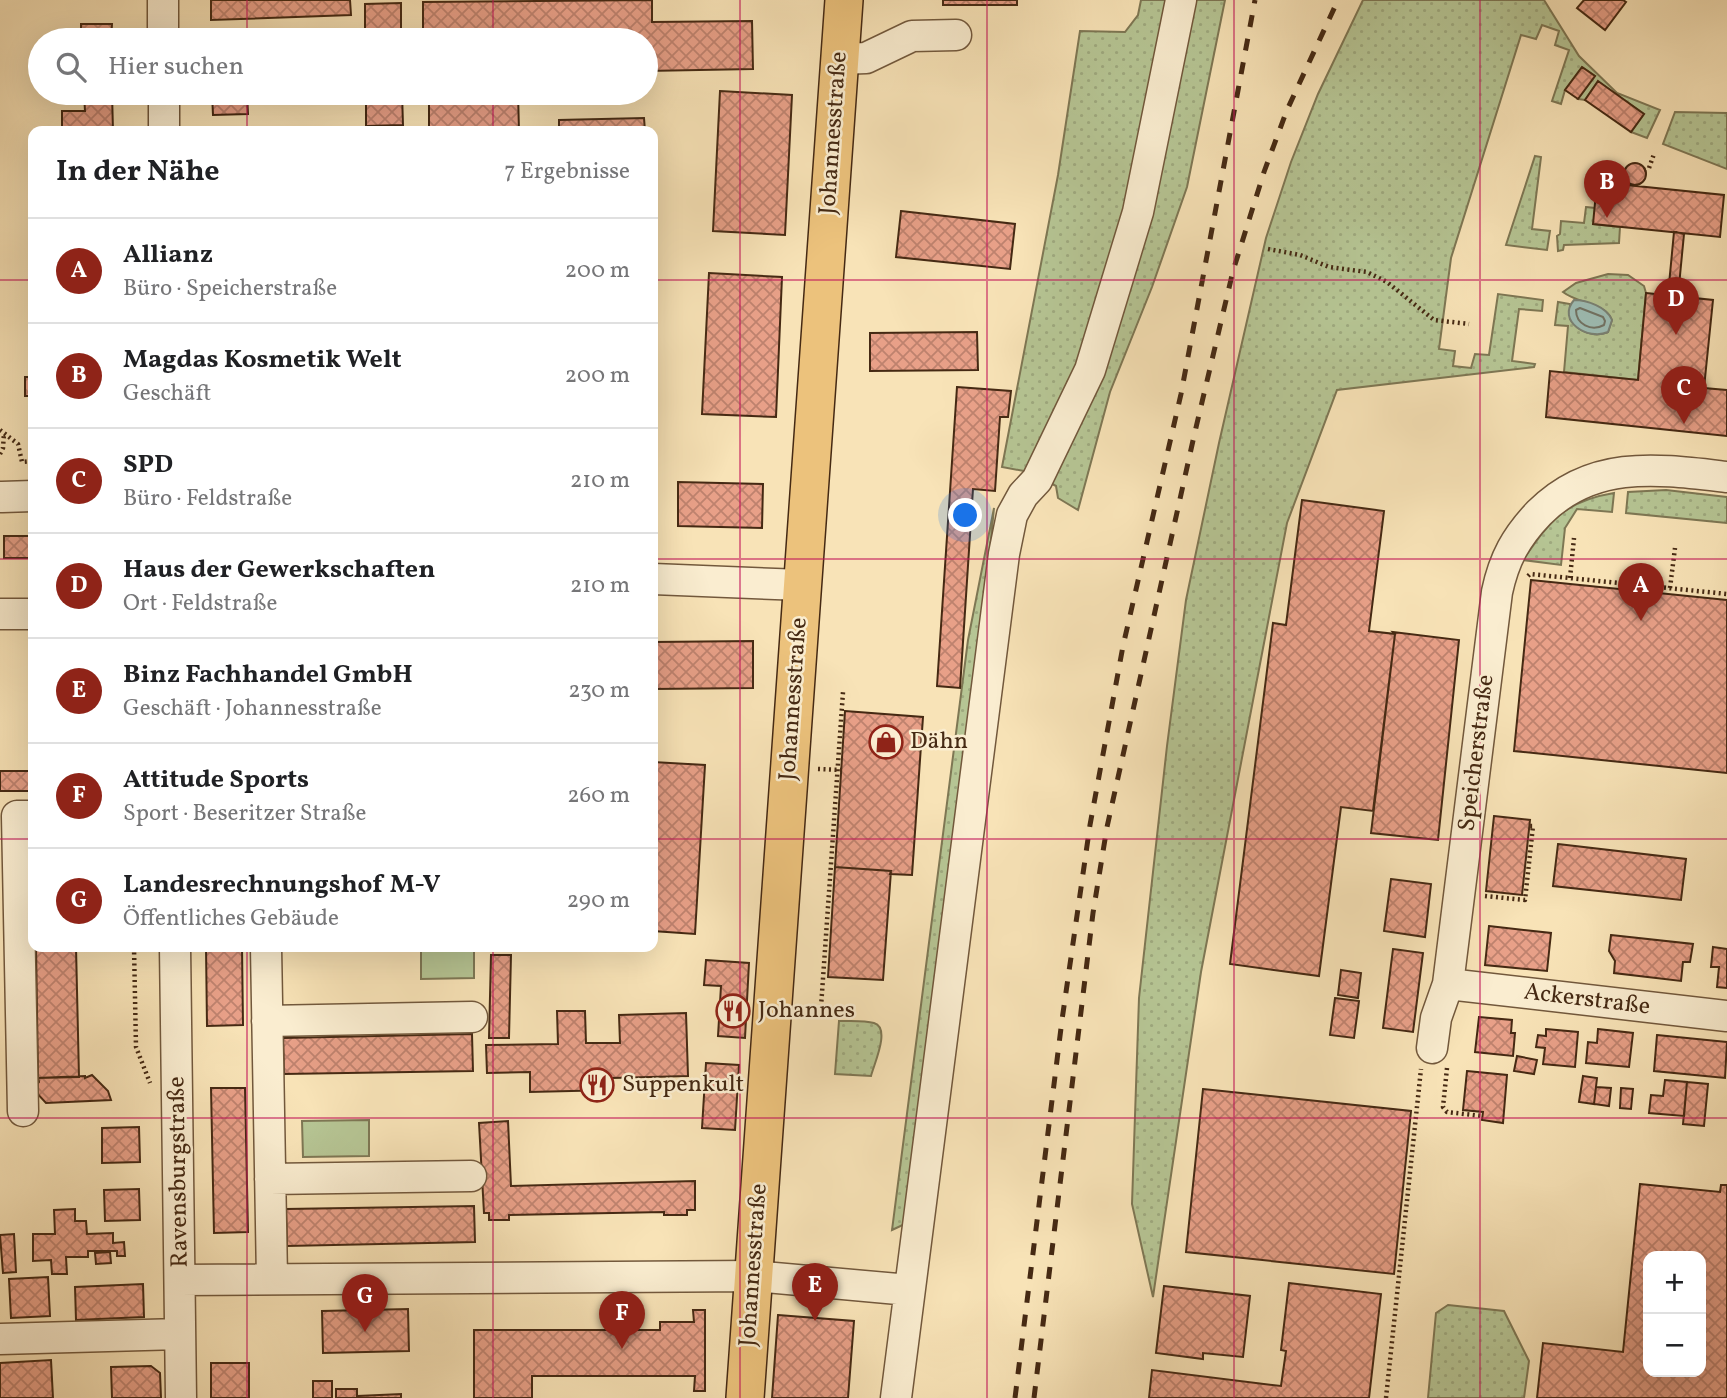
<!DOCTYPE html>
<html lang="de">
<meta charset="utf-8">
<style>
body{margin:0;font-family:Vollkorn,serif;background:#f2f2f2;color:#202124}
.controls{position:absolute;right:21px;bottom:21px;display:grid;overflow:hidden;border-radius:14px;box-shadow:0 7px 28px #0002}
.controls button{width:63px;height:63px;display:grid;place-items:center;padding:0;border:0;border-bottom:2px solid #e0e0e0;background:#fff;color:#202124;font:35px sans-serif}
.you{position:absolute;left:966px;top:516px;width:24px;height:24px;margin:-18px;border:5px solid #fff;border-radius:50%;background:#1a73e8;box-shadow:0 0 0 10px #1a73e833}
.badge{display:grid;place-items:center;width:46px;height:46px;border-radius:50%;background:#8f2418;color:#fff;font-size:23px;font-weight:700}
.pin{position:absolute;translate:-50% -58px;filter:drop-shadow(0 2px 4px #0008)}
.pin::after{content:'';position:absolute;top:37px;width:24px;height:21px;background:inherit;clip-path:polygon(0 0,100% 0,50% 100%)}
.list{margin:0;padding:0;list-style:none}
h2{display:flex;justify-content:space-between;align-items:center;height:91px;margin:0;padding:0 28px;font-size:30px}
h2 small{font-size:23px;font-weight:400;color:#757577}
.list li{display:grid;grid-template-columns:46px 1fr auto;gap:21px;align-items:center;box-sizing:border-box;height:105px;padding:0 28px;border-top:2px solid #e0e0e0}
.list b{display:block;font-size:26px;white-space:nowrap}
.list p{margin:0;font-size:23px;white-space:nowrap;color:#757577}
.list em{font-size:23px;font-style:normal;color:#757577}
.icon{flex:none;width:38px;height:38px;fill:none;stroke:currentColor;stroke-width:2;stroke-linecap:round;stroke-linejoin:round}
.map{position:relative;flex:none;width:1727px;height:1398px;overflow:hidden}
.search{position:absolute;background:#fff;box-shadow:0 7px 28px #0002;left:28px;top:28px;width:630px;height:77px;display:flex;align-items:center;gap:18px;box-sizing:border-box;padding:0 24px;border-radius:38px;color:#757577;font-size:26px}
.panel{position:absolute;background:#fff;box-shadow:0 7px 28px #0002;left:28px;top:126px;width:630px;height:826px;border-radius:14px}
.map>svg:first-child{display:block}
.grass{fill:url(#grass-dots);stroke:#7e7754;stroke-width:2}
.green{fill:#b6c594;stroke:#7e7754;stroke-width:2}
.water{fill:#9ebdb4;stroke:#7a8274;stroke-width:2}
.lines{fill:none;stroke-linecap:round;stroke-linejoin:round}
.shore{stroke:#727364;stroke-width:2}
.building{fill:url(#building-cross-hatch);stroke:#452913;stroke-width:2;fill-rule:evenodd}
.minor-casing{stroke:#72583c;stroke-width:33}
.major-casing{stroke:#452913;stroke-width:40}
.path{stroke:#452913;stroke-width:4.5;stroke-dasharray:2 3.5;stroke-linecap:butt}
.minor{stroke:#faedd0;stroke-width:30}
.major{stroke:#ecc27c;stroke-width:37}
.rail{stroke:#452913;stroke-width:5;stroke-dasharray:12 12;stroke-linecap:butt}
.grid{fill:none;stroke:#c2185b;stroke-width:2;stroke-opacity:0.55}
.labels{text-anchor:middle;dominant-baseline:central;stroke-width:5;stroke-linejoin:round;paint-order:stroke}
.street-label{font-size:24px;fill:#452913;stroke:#faedd0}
.poi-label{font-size:24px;fill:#452913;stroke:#faedd0;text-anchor:start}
</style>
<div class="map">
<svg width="1727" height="1398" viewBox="0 0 1727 1398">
<defs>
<pattern id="grass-dots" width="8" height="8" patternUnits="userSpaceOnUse" patternTransform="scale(1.75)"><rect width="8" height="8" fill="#b6c594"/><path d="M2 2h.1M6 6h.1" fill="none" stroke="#9ea97f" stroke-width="1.8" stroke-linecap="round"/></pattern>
<pattern id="building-cross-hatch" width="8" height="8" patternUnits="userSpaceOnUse" patternTransform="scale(1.75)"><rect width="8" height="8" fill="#e8a088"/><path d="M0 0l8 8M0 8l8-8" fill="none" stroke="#be826e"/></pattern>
</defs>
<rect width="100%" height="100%" fill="#f8e3b7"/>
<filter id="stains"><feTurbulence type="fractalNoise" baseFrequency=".00286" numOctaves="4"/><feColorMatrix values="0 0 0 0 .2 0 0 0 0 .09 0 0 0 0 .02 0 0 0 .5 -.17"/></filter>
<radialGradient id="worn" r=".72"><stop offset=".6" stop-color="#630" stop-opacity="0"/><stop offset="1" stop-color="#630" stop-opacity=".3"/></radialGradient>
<!-- grass -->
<path class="grass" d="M1141 0H1176L1109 279 1035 473 1002 467 1058 175 1080 31 1125 32 1138 15Z
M1188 0H1225L1187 187 1152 287 1110 392 1078 510 1058 498 1056 486 1045 480Z
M1363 0H1544L1579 56 1617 93 1660 110 1647 138 1631 132 1644 114 1598 82 1585 100 1578 99 1595 76 1582 67 1565 90 1561 104 1552 101 1569 50 1555 45 1559 31 1542 25 1536 39 1521 35 1451 258 1439 349 1455 351 1453 366 1471 368 1475 354 1489 355 1498 294 1543 300 1542 311 1519 309 1512 361 1535 364 1534 367 1337 390 1287 523 1201 972 1153 1297 1132 1204 1139 998 1167 746 1186 600 1219 443 1266 238 1291 162 1318 94Z
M1675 112 1727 113V169L1663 144Z
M1535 156 1541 157 1532 229 1550 231 1547 250 1506 245Z
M1586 207 1595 208 1594 224 1620 227 1619 243 1564 245 1563 250 1558 251 1557 236 1560 234 1561 221 1584 223Z
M1608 274 1628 275 1644 286 1646 293 1638 380 1564 372 1568 326 1555 325 1558 302 1570 304V319C1578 332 1594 338 1608 332L1612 320C1605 302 1578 304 1563 292L1576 283Z
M1666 490 1727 497V523L1626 513 1628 492Z
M1614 493 1612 512 1577 509 1565 528 1561 565 1523 560C1550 521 1564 501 1614 493Z
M994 508 975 705 907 1223 892 1230 968 640Z
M839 1021C850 1021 864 1020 874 1023 891 1028 874 1064 871 1076L835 1074Z
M1448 1305 1504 1311 1529 1361 1524 1398H1428L1436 1313Z"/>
<!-- green -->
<path class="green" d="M421 947H474V978L421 979Z
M369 1120V1156L303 1157 302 1121Z"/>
<!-- water -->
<path class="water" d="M1574 300C1587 300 1607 307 1612 320L1608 332C1588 341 1556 321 1574 300Z"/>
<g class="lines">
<!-- shore -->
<path class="shore" d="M1580 308 1603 317 1605 321 1604 325C1591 332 1576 324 1576 310Z"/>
</g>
<!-- building -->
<path class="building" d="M211 0H350L351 15 211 20Z
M652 0V22L752 21 753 69 646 71V40H423V2Z
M943 0H1017V5H943Z
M1584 0H1623L1626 2 1605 30 1577 8Z
M401 3V40H365V4Z
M81 24H112L111 40H59V33H81Z
M1582 67 1595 76 1578 99 1565 90Z
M1598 81 1644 114 1631 132 1585 100Z
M720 91 792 95 785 235 713 231Z
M84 93H112L113 131H62V111H85Z
M212 93H247L248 114 213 115Z
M366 93H402L403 125 366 126Z
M429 93H518L519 131H429Z
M644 118 645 131H559V120Z
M1624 174a11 11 0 1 1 22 0a11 11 0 1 1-22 0Z
M1597 182 1724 195 1720 237 1593 224Z
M901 211 1015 224 1010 269 896 257Z
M1674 232 1684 234 1678 296 1668 295Z
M709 273 782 277 776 417 702 414Z
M1646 293 1713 300 1704 388 1727 390V436L1546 417 1550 371 1638 380Z
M977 332 978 370 870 371V333Z
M29 363H33V396H25V377H29Z
M957 387 1011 391 1008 417H1000L995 491 973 489 960 688 937 686Z
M678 482 763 484 762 528 678 526Z
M1302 500 1384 511 1369 631 1395 634 1373 811 1341 807 1319 976 1230 964 1273 623 1286 625Z
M4 536H33V558H4Z
M1531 580 1727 600V773L1514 751Z
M1393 632 1459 640 1438 840 1371 833 1395 634Z
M753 641V688L653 689V642Z
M845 711 923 717 912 875 890 874 891 871 835 867Z
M653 762 705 765 695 934 653 931Z
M0 771H33V791H0Z
M1494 816 1530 820 1522 895 1486 891Z
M1558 844 1686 859 1681 900 1553 886Z
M835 867 891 871 883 980 828 977Z
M1391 879 1431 884 1425 937 1384 931Z
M1489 926 1551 933 1547 971 1485 965Z
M1611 935 1693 944 1690 962H1683L1681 981 1614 973 1615 961 1609 951Z
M36 947H76L79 1077 38 1078Z
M206 947H242L243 1025 207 1026Z
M1713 947 1727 949V988L1717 987 1719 967H1711Z
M1393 949 1423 953 1413 1032 1383 1028Z
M491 955H511L509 1038H489Z
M706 960 749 963 745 1038 718 1036 721 986 704 985Z
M1341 970 1361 973 1358 998 1338 995Z
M1335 998 1359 1001 1354 1038 1330 1035Z
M557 1011H585L586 1043H620L619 1015 686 1013 688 1076 612 1078 613 1090 530 1092V1072L487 1073 486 1045 558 1044Z
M1479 1017 1512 1020 1511 1033H1515L1513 1056 1475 1052Z
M1546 1029 1578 1032 1575 1067 1543 1064 1545 1048 1536 1047 1538 1035 1546 1036Z
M1598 1029 1633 1033 1629 1067 1586 1063 1588 1042 1597 1043Z
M472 1034 473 1071 284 1074 283 1038Z
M1657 1035 1727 1042 1725 1078 1654 1071Z
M1517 1056 1537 1060 1534 1074 1514 1071Z
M706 1063 739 1065 735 1130 702 1128Z
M1467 1071 1507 1075 1503 1123 1482 1120 1483 1112 1463 1110Z
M92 1075 108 1091 111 1100 46 1103 33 1089 39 1082 38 1078 85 1076V1078Z
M1583 1076 1597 1078 1594 1104 1579 1102Z
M1665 1080 1687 1082 1684 1116 1649 1113 1651 1095 1663 1096Z
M1687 1082 1708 1084 1704 1126 1683 1124Z
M1596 1087 1611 1088 1609 1106 1594 1104Z
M211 1088H245L248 1232 214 1233Z
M1621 1088 1633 1089 1631 1109 1620 1108Z
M1203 1089 1411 1111 1394 1274 1186 1252Z
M508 1121 511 1186 695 1181V1210H687V1215H664V1212L509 1215V1220H489V1213H484L479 1123Z
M139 1127 140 1162 102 1163V1128Z
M1640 1184 1720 1192 1721 1185H1727V1398H1537L1543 1343 1623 1352ZM1648 1256H1701V1372H1648Z
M139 1189 140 1220 105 1221 104 1190Z
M474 1206 475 1242 287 1246 286 1209Z
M75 1209V1221H86L87 1234 113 1233V1243L124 1242 125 1256H117V1251H88V1257H66L67 1274H52L51 1260 33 1261V1234H55L54 1210Z
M14 1234 16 1272 3 1273 0 1235Z
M110 1252 111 1263 96 1264 95 1253Z
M48 1277 50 1316 11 1318 9 1279Z
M1289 1283 1381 1294 1369 1398H1149L1152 1370 1281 1386 1286 1351 1281 1350Z
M143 1284 144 1317 76 1320 75 1287Z
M1164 1286 1250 1296 1243 1357 1203 1353V1359L1156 1353Z
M408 1309 409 1351 323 1353 322 1311Z
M693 1310H705V1391H694L695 1376H532V1398H474V1330H660V1322H694Z
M778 1315 854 1321 848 1398H772Z
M51 1360 53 1398H0V1363Z
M211 1363H249V1398H211Z
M151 1366 160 1373 161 1398H112L111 1367Z
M313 1381H332V1398H313Z
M336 1389H357V1398H336Z
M401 1394V1398H358V1396Z"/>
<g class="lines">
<defs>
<path id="minor" d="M163 0V40
M840 59 866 58 912 36 956 35
M164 93V131
M2 497 33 496
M653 579 802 585
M0 614H33
M175 947 181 1398
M266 947 272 1279
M1448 984 1727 1016
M267 1021 472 1017
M1432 1048 1436 1018 1448 984 1497 592C1504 559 1516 537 1539 513 1593 459 1658 469 1727 477
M23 1111 17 816H33
M270 1179 471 1176
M180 1280 753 1276 909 1290
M0 1339 180 1334
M896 1398 1004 554 1012 515 1023 495 1037 480 1090 370 1138 212 1181 0"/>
<path id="major" d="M745 1398 844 0"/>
</defs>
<!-- minor casing -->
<use href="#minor" class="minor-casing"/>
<!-- major casing -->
<use href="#major" class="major-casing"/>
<!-- path -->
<path class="path" d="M1644 170 1649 168 1654 154
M1268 249 1300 255 1329 267 1367 272 1387 282 1434 320 1469 324
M0 430 18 444 22 462 33 461
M0 454 3 448 4 433
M1528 576 1530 574 1727 594
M1570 578 1574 538
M1670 588 1675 548
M818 769 842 770
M1485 896 1525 900 1533 826H1529
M134 947 136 1047 150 1083
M821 1007 843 692
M1447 1068 1443 1107 1447 1112 1482 1116
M1386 1398 1421 1069"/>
<!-- minor -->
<use href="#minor" class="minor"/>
<!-- major -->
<use href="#major" class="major"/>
<!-- rail -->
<path class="rail" d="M1015 1398 1062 1020 1090 825 1123 646 1181 394 1255 0
M1034 1398 1093 913 1107 827 1194 436 1233 271 1264 172 1287 110 1338 0"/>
</g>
<!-- grid -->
<path class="grid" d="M247 0V40M493 0V40M740 0V1398M987 0V1398M1234 0V1398M1480 0V1398M247 93V131M493 93V131M0 280H33M653 280H1727M0 559H33M653 559H1727M0 839H33M653 839H1727M247 947V1398M493 947V1398M0 1118H1727"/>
<!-- icons -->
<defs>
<symbol id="shop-ring" viewBox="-11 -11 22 22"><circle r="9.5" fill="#faedd0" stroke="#8f2418" stroke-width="1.5"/><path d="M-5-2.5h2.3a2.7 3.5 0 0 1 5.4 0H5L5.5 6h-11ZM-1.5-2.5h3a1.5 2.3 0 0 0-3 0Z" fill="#8f2418"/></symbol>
<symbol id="restaurant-ring" viewBox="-11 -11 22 22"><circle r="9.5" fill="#faedd0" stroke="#8f2418" stroke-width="1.5"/><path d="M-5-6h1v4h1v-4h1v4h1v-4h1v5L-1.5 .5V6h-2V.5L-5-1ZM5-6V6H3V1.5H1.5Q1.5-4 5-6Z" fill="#8f2418"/></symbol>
</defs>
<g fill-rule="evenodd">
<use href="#shop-ring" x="867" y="723" width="38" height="38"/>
<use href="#restaurant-ring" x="714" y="992" width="38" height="38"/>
<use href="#restaurant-ring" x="578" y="1066" width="38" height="38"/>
</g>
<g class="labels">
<!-- street labels -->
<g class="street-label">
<text transform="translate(834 133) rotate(-86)">Johannesstraße</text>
<text transform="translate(794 699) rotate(-86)">Johannesstraße</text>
<text transform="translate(1477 753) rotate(-83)">Speicherstraße</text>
<text transform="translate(1587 1000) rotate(7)">Ackerstraße</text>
<text transform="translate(179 1172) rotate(-91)">Ravensburgstraße</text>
<text transform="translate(754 1265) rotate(-86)">Johannesstraße</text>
</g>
<!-- poi labels -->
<g class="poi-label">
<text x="910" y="742">Dähn</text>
<text x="758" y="1011">Johannes</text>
<text x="622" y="1085">Suppenkult</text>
</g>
</g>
<rect width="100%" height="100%" filter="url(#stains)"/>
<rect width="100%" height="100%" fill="url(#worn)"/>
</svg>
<div class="controls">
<button>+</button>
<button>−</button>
</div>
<div class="you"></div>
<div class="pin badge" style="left:1641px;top:621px">A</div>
<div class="pin badge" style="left:1607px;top:218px">B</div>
<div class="pin badge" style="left:1684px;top:424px">C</div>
<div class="pin badge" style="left:1676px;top:335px">D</div>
<div class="pin badge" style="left:815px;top:1321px">E</div>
<div class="pin badge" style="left:622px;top:1349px">F</div>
<div class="pin badge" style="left:365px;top:1332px">G</div>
<div class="search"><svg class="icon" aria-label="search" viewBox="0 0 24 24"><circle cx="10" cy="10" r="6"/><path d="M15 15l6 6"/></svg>Hier suchen</div>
<section class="panel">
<h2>In der Nähe<small>7 Ergebnisse</small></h2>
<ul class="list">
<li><span class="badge">A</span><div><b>Allianz</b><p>Büro · Speicherstraße</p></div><em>200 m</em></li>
<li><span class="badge">B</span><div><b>Magdas Kosmetik Welt</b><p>Geschäft</p></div><em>200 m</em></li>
<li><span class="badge">C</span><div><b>SPD</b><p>Büro · Feldstraße</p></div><em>210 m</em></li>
<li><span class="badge">D</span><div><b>Haus der Gewerkschaften</b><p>Ort · Feldstraße</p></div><em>210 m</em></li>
<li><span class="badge">E</span><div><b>Binz Fachhandel GmbH</b><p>Geschäft · Johannesstraße</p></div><em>230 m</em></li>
<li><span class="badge">F</span><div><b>Attitude Sports</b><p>Sport · Beseritzer Straße</p></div><em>260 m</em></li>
<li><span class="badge">G</span><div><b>Landesrechnungshof M-V</b><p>Öffentliches Gebäude</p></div><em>290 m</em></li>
</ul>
</section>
</div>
